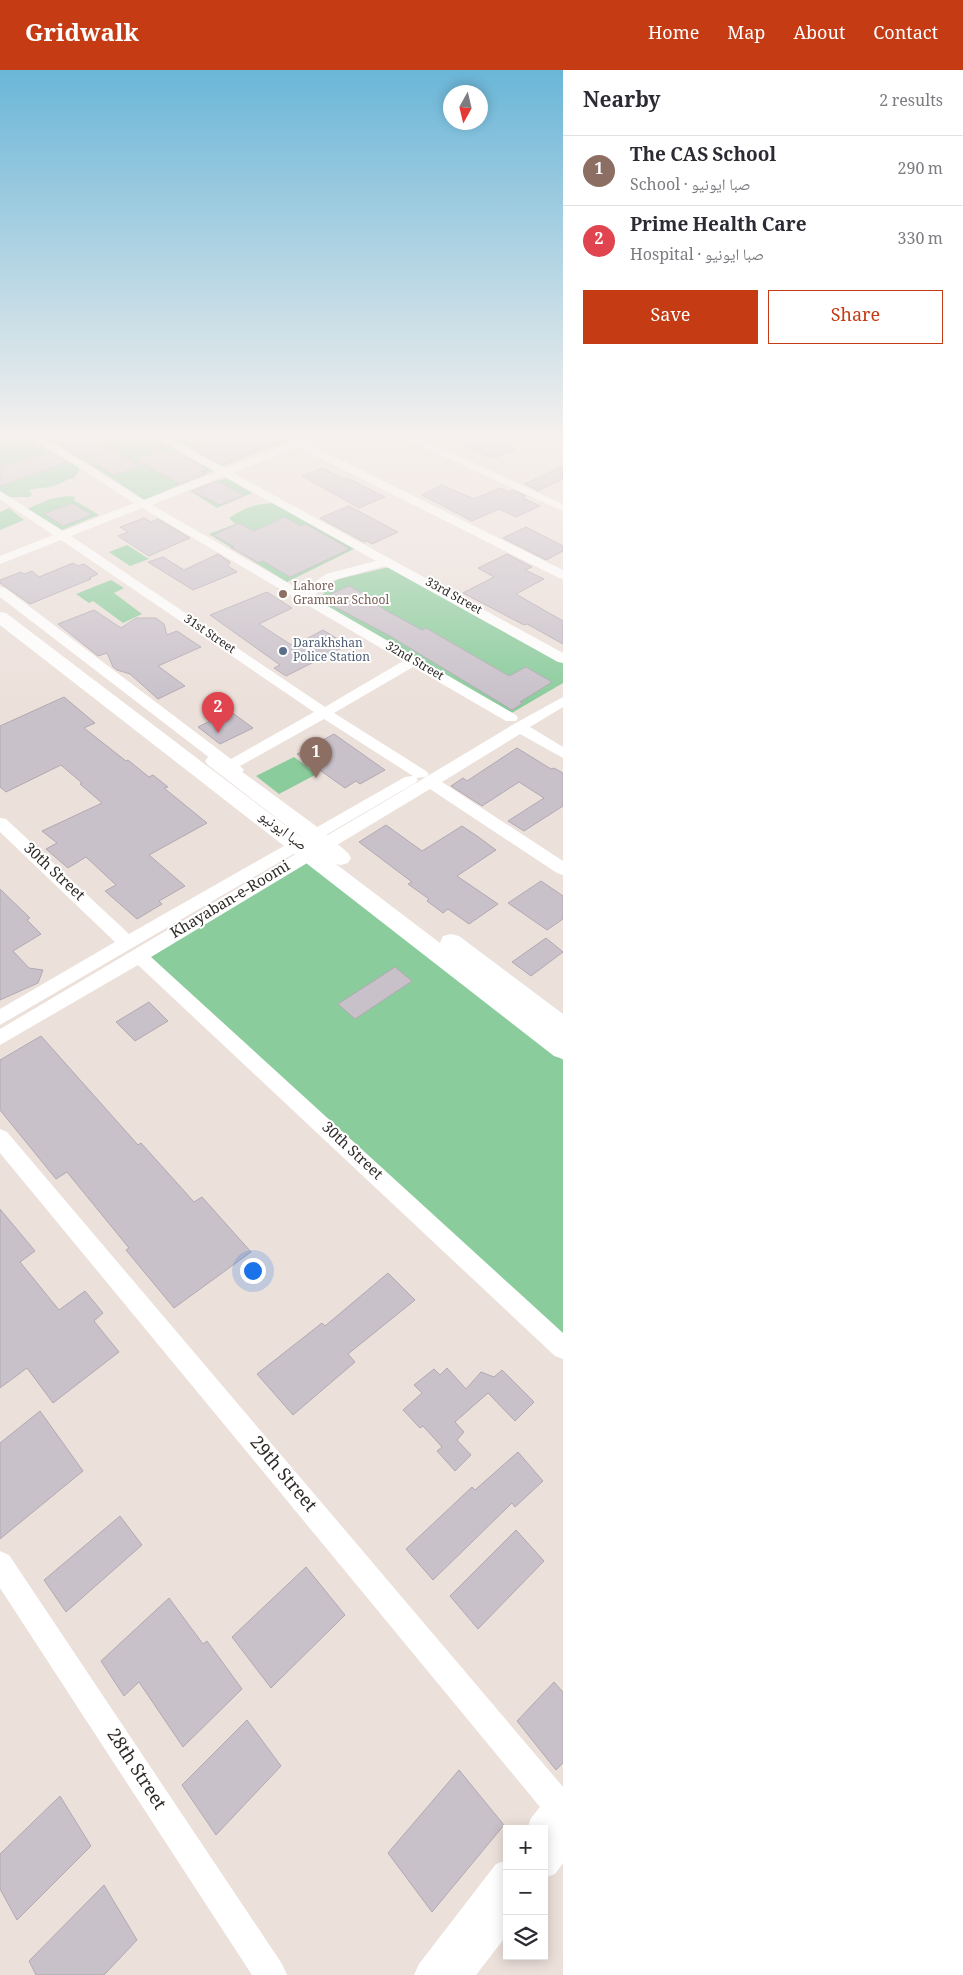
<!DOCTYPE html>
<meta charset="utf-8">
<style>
body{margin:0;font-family:Georgia,"Noto Naskh Arabic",serif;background:#f2f2f3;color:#2b2b33}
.controls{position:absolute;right:15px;bottom:15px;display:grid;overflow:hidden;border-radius:0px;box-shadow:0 2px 12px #0003}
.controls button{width:45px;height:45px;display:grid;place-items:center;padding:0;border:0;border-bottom:1px solid #e1e1e2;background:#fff;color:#2b2b33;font:25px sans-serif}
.compass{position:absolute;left:443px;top:15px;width:45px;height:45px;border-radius:50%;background:#fff;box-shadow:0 2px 12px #0003;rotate:188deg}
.you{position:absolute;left:252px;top:1200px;width:18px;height:18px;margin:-12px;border:4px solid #fff;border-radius:50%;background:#1a73e8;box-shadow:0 0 0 8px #1a73e833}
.badge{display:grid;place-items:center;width:32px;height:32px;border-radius:50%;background:#c43b14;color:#fff;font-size:16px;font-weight:700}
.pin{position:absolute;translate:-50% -41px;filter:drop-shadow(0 1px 2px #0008)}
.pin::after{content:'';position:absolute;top:26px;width:18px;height:15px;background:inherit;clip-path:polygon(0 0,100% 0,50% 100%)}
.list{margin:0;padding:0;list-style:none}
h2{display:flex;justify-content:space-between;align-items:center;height:65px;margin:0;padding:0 20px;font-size:21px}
h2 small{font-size:16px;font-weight:400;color:#7c7c81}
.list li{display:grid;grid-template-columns:32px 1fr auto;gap:15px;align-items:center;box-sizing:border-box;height:70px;padding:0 20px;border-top:1px solid #e1e1e2}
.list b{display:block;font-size:19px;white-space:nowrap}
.list p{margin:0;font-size:16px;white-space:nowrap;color:#7c7c81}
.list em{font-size:16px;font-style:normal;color:#7c7c81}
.actions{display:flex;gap:10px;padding:15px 20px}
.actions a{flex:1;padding:11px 0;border:1px solid #c43b14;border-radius:0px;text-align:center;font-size:18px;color:#c43b14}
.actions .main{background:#c43b14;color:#fff}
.icon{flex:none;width:28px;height:28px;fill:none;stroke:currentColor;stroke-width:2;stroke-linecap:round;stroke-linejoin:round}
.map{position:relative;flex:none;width:563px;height:1905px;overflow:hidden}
header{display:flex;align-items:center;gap:30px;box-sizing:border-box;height:70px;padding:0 25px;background:#c43b14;color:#fff}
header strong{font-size:24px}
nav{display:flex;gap:28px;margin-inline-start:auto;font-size:18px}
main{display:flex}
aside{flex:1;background:#fff}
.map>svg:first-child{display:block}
.green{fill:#8bcc9d}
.building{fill:#c9c1ca;stroke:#b1a9b2}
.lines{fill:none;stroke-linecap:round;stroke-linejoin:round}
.minor{fill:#fff;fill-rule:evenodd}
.major{fill:#fff;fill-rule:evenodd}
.education-dot{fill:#8d6e63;stroke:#fff;stroke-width:2}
.service-dot{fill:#5c6f8a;stroke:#fff;stroke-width:2}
.labels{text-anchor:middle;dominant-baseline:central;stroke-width:4;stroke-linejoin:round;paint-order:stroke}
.far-education-label{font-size:12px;fill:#785e54;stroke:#fff;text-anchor:start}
.far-street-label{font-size:12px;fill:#2f2b29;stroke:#fff}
.far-service-label{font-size:12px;fill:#4e5e75;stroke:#fff;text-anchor:start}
.street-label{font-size:15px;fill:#2f2b29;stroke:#fff}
.near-street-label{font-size:18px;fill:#2f2b29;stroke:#fff}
</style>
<header>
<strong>Gridwalk</strong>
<nav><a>Home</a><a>Map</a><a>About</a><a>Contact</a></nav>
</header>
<main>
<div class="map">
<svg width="563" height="1905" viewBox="0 0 563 1905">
<rect width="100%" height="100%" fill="#ece0da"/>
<!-- green -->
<path class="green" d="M0 366H25L66 392 68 391 79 397V401L74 408C66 409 61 414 54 416 47 418 38 418 29 420L32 424 30 427H8L0 421Z
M41 366H151L213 401 144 430 99 400Z
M167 366H273L284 372 223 396Z
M226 408 252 423 217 438 190 421Z
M68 426 75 427 74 430 99 445 62 460 27 439 50 429Z
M273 433 356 478 287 512 209 464 235 454 229 448C244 438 255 434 273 433Z
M9 438 24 450 0 460V442Z
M127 475 149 489 130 496 109 482Z
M389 497 563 592V613L510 644 312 529 324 524 326 516 339 509Z
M111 510 124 518 114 523 142 544 123 553 93 531 89 533 76 524Z
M294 687 317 704 279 724 256 706Z
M309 790 563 990V1270L148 886Z"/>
<!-- building -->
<path class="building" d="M50 366H89L139 396 114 405 84 386 80 388 64 377 67 376Z
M186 366H216L220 368 225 366H262L276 374 221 394 191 378 201 374Z
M487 366 516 379 493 389 465 376Z
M162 380 171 385 178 382 207 399 201 402 206 404 180 414 136 390Z
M51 382 67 392 0 416V397Z
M563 396V409L538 421 525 414Z
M323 398 344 409 347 408 385 427 359 438 302 406Z
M217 411 244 425 220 435 192 421Z
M442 415 474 429 500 418 509 422 513 420 526 426 523 428 540 436 516 447 499 439 472 451 422 425Z
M72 433 92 445 63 456 44 444Z
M349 436 398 462 372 474 367 471 364 472 320 448Z
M285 447 301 456 306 454 350 479 290 507 263 491 259 493 237 481 231 478 234 477 213 465 239 453 254 461Z
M144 448 151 452 158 449 190 468 149 486 118 466 128 462 120 457Z
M526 457 563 476V481L546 490 503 468Z
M218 484 230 492 228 496 237 502 193 520 148 492 163 487 184 500Z
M507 484 532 497 525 500 544 509 516 524 563 551V574L527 554 524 555 463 523 494 507 478 498Z
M73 493 78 496 84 494 98 504 89 508 91 509 30 534 0 513V510L21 502 24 504 32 501 39 507Z
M349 516 375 530 372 531 387 541 422 560 426 558 509 606 526 597 552 612 520 632 523 633 512 640 390 566 320 529Z
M267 522 292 538 259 554 293 576 323 560 348 575 286 606 274 598 280 595 210 545Z
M94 540 121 558 136 548H156L164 554 167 565 177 561 201 577 158 596 185 616 158 629 130 604 117 600 113 597 107 583 98 586 58 554Z
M64 627 95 653 84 658 126 691 128 690 149 707 153 705 168 717 164 718 207 753 149 785 185 816 159 831 162 834 137 849 105 821 116 815 86 787 68 798 46 779 57 773 42 761 102 733 80 714 82 713 61 695 6 722 0 717V656Z
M230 641 253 658 220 674 198 657Z
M334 664 385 700 360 714 356 711 345 718 297 684Z
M517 678 551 699 554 698 563 703V736L524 761 508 751 544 728 519 712 482 736 451 716 463 708 467 711Z
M386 755 422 781 462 756 477 766 496 780 457 806 498 834 469 854 448 839 443 843 427 831 429 829 408 814 412 812 359 772Z
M541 811 563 826V849L547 860 508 833Z
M0 819 30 848 27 850 41 864 13 881 29 898 43 900 38 913 0 930Z
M546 868 563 882 531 906 512 892Z
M395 897 412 911 355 949 338 934Z
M149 932 168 951 135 971 116 952Z
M41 966 138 1075 141 1073 194 1132 202 1127 251 1182 174 1238 126 1180 129 1178 67 1102 56 1109 0 1040V990Z
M0 1139 35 1181 20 1192 59 1240 85 1221 103 1243 94 1251 119 1282 53 1333 27 1298 0 1318Z
M388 1203 415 1230 348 1284 355 1292 293 1345 257 1304 322 1253 325 1256Z
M447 1298 466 1319 481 1302 494 1307 502 1300 534 1332 515 1351 488 1323 455 1352 464 1362 457 1370 471 1385 455 1401 437 1381 442 1377 423 1356 420 1358 403 1340 422 1323 414 1315 434 1299 440 1305Z
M40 1341 83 1401 0 1469V1373Z
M518 1382 543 1411 515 1437 512 1433 433 1510 406 1479 472 1417 475 1420Z
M120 1446 142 1475 66 1542 44 1510Z
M516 1460 544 1491 478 1559 450 1526Z
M306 1497 345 1545 271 1618 232 1567Z
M169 1528 203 1574 207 1571 242 1619 183 1677 139 1612 124 1626 101 1591Z
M554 1612 563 1622V1693L556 1700 517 1651Z
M247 1650 281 1696 216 1765 182 1715Z
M459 1700 504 1755 432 1842 388 1783Z
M60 1726 91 1776 17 1850 0 1819V1784Z
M104 1815 137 1870 104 1905H36L29 1891Z"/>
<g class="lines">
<!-- minor -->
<path class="minor" d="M30 366H42L144 430 216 402 154 366H166L225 398 290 373 287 370 288 368 299 369 308 366H322L321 368 307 373 563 500V509L559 508 298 377 233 403 563 583V593L558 592 385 496 334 510 312 527 516 645 518 648 516 651H506L413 597 334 643 426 701 429 704 426 707 514 654 563 627V637L530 657 563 677V688L520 664 442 712 563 791V805L557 803 430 719 151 887 563 1263V1289L555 1286 138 895 0 975V959L426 707 416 708 418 710 415 713 0 955V939L115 872 0 762V748L6 749 129 864 405 707 413 706 324 649 240 696 244 700 241 703 236 705 220 701 217 698 219 695 0 527V517L5 518 231 689 314 642 61 470 0 494V486L53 465 0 429V421L63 461 134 433ZM224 406 376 491 326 504 302 521 152 435ZM142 438 403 591 325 637 71 466Z
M402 366H415L563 434V441L403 368Z
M0 1059 7 1062 563 1717V1793L555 1804 544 1808V1759H527L531 1748 540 1737 0 1083Z
M0 1481 9 1485 282 1894 287 1905H252L0 1518Z
M507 1790V1865L476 1905H414L419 1894 496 1794Z"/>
<!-- major -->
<path class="major" d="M0 542 6 543 323 784 208 695 205 691 208 687 215 685 222 687 320 759 348 783 351 788 348 793 341 795 336 794 440 873 443 866 451 864 459 866 563 944V989L554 986 0 555Z"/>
</g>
<!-- sky -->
<linearGradient id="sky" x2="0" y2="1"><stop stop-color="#6ab6d8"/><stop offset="0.58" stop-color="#f6f1ee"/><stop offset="1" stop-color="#f6f1ee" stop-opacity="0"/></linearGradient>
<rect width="563" height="632" fill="url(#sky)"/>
<!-- markers -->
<circle class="education-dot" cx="283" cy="524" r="5"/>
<circle class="service-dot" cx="283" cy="581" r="5"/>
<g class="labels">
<!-- far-education labels -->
<g class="far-education-label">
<text x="293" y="517">Lahore<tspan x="293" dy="14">Grammar School</tspan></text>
</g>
<!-- far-street labels -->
<g class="far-street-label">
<text transform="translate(453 527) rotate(29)">33rd Street</text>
<text transform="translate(209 565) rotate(34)">31st Street</text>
<text transform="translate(414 592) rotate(30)">32nd Street</text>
</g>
<!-- far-service labels -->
<g class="far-service-label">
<text x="293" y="574">Darakhshan<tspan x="293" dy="14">Police Station</tspan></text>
</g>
<!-- street labels -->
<g class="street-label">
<text transform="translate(282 762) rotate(37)">صبا ایونیو</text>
<text transform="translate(53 803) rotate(43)">30th Street</text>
<text transform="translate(231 831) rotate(-31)">Khayaban-e-Roomi</text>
<text transform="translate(351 1082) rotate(43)">30th Street</text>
</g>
<!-- near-street labels -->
<g class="near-street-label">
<text transform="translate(282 1405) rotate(50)">29th Street</text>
<text transform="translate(135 1700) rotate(57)">28th Street</text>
</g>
</g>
</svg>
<div class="controls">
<button>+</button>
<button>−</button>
<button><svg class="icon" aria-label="layers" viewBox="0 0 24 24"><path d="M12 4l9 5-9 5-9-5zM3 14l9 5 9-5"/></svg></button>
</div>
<svg class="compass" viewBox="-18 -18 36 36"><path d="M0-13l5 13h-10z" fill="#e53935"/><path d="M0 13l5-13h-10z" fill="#7c7c81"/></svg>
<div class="you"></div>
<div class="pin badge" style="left:316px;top:708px;background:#8d6e63">1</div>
<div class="pin badge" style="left:218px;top:663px;background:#e0444e">2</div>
</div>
<aside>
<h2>Nearby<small>2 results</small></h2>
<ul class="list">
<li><span class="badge" style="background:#8d6e63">1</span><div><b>The CAS School</b><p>School · صبا ایونیو</p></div><em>290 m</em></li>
<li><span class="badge" style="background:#e0444e">2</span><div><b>Prime Health Care</b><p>Hospital · صبا ایونیو</p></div><em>330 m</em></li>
</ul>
<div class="actions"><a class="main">Save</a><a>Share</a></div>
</aside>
</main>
